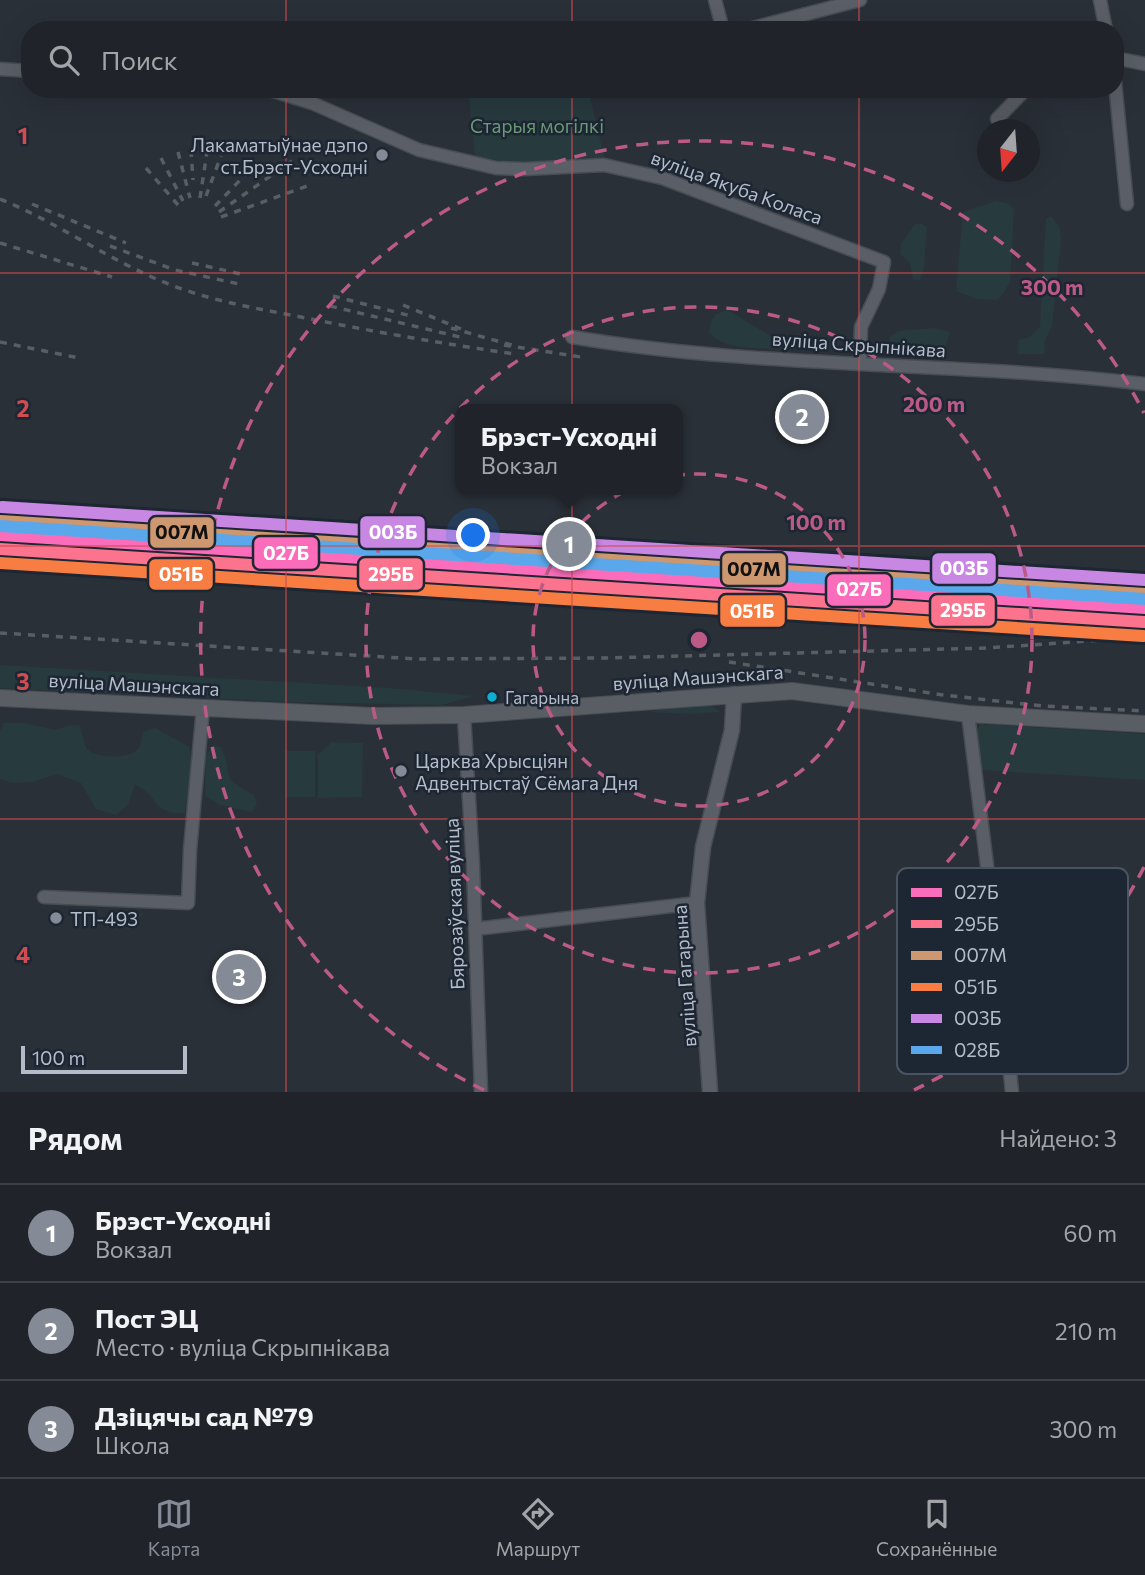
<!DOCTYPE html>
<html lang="ru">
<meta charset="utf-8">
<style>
body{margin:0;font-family:Commissioner,sans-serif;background:#282c32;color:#f1f3f6}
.compass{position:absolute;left:977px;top:119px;width:63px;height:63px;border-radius:50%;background:#20242a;box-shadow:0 7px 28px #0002;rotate:197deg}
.scale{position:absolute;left:21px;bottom:18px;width:166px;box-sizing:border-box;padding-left:7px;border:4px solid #b4bcc9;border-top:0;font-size:19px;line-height:24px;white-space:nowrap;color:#b4bcc9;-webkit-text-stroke:5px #1d2633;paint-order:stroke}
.you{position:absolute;left:474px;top:536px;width:24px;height:24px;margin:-18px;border:5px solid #fff;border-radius:50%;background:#1a73e8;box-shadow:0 0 0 10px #1a73e833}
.badge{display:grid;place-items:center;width:46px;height:46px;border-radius:50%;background:#848b96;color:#fff;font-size:23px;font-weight:700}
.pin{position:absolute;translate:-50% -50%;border:4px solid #fff;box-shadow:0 2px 7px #0006}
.popup{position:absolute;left:455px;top:404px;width:228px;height:91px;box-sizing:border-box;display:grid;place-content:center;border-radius:14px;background:#20242a;filter:drop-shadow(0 2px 5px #0005);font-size:23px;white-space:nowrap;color:#a2a4a8}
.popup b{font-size:26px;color:#f1f3f6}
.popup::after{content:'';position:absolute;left:50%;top:100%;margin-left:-14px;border:14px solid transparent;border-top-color:#20242a}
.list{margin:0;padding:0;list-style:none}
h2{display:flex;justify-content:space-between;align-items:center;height:91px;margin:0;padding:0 28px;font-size:30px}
h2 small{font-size:23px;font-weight:400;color:#a2a4a8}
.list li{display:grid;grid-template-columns:46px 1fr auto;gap:21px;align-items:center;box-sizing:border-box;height:98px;padding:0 28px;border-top:2px solid #3d4147}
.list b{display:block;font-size:26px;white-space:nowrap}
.list p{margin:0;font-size:23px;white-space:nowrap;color:#a2a4a8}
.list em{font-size:23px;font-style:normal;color:#a2a4a8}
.icon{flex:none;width:38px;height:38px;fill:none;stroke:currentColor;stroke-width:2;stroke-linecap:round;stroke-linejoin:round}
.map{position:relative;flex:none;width:1145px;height:1092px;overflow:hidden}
.search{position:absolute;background:#20242a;box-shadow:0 7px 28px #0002;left:21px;right:21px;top:21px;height:77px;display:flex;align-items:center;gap:18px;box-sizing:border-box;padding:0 24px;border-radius:28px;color:#a2a4a8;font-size:26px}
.sheet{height:385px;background:#20242a}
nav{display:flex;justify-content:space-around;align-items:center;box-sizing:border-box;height:98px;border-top:2px solid #3d4147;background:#20242a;font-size:19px;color:#a2a4a8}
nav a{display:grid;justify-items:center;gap:4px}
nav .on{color:#848b96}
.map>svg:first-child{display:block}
.green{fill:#273a3e}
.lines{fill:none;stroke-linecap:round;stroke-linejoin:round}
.minor-casing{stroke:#484c53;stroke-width:15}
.tertiary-casing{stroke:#484c53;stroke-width:17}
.secondary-casing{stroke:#484c53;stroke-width:18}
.minor{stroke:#5a5e66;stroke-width:12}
.tertiary{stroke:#5a5e66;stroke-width:14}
.secondary{stroke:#595d64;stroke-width:16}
.rail{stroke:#595d64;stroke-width:3.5;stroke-dasharray:7 7;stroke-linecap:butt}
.rail-1-casing{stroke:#1d2633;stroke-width:18}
.rail-2-casing{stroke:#1d2633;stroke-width:18}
.rail-3-casing{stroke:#1d2633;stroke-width:18}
.rail-4-casing{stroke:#1d2633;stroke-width:18}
.rail-5-casing{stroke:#1d2633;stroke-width:18}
.rail-6-casing{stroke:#1d2633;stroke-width:18}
.rail-1{stroke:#fb6dba;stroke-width:12}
.rail-2{stroke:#fc738d;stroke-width:12}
.rail-3{stroke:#cd976f;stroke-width:12}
.rail-4{stroke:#f77d43;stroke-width:12}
.rail-5{stroke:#c787e3;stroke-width:12}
.rail-6{stroke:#5aa8eb;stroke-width:12}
.grid{fill:none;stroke:#ce4d50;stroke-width:2;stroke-opacity:0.55}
.ring{fill:none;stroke:#bc5a87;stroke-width:3.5;stroke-dasharray:12 9}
.poi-dot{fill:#848b96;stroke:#1d2633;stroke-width:2.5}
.bus-dot{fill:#0dafd3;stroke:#1d2633;stroke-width:2.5}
.labels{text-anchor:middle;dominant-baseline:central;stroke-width:5;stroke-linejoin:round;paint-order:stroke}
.bus-label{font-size:17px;fill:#b4bcc9;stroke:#1d2633;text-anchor:start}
.park-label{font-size:19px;fill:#6b9a76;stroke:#1d2633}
.poi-label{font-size:19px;fill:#b4bcc9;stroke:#1d2633;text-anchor:start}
.street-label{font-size:19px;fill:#b4bcc9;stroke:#1d2633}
.key{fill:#1d2633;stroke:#4a5360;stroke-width:2}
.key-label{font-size:19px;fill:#b4bcc9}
.grid-label{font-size:23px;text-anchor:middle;font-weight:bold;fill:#ce4d50;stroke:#1d2633;stroke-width:5;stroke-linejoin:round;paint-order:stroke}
.centre{fill:#bc5a87;stroke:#1d2633;stroke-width:3.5}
.ring-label{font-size:21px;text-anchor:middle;font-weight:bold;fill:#bc5a87;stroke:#1d2633;stroke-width:5;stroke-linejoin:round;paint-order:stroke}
.line-badge{stroke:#1d2633;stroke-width:2.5}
.badge-label{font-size:19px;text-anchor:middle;font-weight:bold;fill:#fff}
.pale-badge-label{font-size:19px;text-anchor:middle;font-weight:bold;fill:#111}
</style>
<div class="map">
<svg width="1145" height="1092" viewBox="0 0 1145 1092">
<rect width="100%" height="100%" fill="#2a3038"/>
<!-- green -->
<path class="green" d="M468 89H588L605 160 508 162 475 156Z
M996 201 1010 204 1014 210 1010 283 998 300 976 299 956 291 963 212Z
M1051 216 1059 226 1061 238 1052 326 1045 340 1044 354H1018L1019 340 1029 337 1040 327 1046 219Z
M921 223 927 227 924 267 920 281 913 279 910 263 900 254 901 244 915 224Z
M728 310 791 349C767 348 723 352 709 332 711 318 714 313 728 310Z
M933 328 950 332 945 348C928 355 906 348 890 342L889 337 899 331Z
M0 665 389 688 473 696 442 705 290 702 0 688Z
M708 704 721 712 691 714 649 712 678 706Z
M4 723H25L55 730 67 726 79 725C83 733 83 741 86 747 91 758 121 758 130 754 134 753 137 750 140 747L143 732 155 728 190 747 192 770 185 813C150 815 160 795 135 785L128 805 116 815 96 809 81 783 57 774 32 782 12 783 0 779V732Z
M980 724 1145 734V780L981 770 975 735Z
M332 742 363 743 362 797 318 798V755Z
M212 746 221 747C236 779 216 775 254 795L257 804 252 812 220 805 205 796 206 756Z
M285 751H315V797H285Z
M120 912 143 913 132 929 121 928Z"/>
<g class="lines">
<defs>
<path id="minor" d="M715 0 723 30
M1100 0 1106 30
M745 30 860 0
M1115 58 1145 64
M0 69 30 71
M1115 82 1127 204
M270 90 312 103 419 150 496 168 525 169 604 165 662 178 884 262 879 289 861 327 860 364
M291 92 350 89
M997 119 1026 89
M572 337C760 369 955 361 1145 384
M968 714 994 921 1012 1092
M464 715 473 866 481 1092
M44 897 188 903 190 850 203 708
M475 929 697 903"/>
<path id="tertiary" d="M710 1092 697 903 703 847 732 730 734 694"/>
<path id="secondary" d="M0 698 372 716 464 715 792 691 968 714 1145 724"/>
</defs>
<!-- minor casing -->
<use href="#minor" class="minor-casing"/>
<!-- tertiary casing -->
<use href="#tertiary" class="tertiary-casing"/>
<!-- secondary casing -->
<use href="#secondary" class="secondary-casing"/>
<!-- minor -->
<use href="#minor" class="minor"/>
<!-- tertiary -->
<use href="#tertiary" class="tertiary"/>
<!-- secondary -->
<use href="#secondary" class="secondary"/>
<!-- rail -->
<path class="rail" d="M191 150 193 180
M178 152 190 198
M161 158 183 201
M146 168 178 205
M206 196 221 156
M200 198 207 152
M0 199C59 223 111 262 171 285 215 302 260 309 306 318 375 332 445 344 515 354
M32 204 126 243
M215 206 245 175
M219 212 292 161
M221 217 310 185
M0 243 112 277
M110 246 175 270 239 284
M192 263 241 274
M333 296 411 316
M403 305 461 329
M330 306 460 337
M451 328 515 346
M0 342 79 358
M504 345 581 357
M0 517 788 569 886 582
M875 574 1145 591
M0 633 417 659 605 658 987 648 1145 637
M729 662 943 695 1043 706 1145 711"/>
<defs>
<path id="rail-1" d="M0 535 1145 608"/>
<path id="rail-2" d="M0 549 1144 622"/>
<path id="rail-3" d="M1 521 1145 594"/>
<path id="rail-4" d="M0 563 1143 636"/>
<path id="rail-5" d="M2 507 1145 580"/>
<path id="rail-6" d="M0 526 1145 599"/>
</defs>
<!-- rail-1 casing -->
<use href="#rail-1" class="rail-1-casing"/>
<!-- rail-2 casing -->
<use href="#rail-2" class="rail-2-casing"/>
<!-- rail-3 casing -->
<use href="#rail-3" class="rail-3-casing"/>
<!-- rail-4 casing -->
<use href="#rail-4" class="rail-4-casing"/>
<!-- rail-5 casing -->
<use href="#rail-5" class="rail-5-casing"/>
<!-- rail-6 casing -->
<use href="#rail-6" class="rail-6-casing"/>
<!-- rail-1 -->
<use href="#rail-1" class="rail-1"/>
<!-- rail-2 -->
<use href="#rail-2" class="rail-2"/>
<!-- rail-3 -->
<use href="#rail-3" class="rail-3"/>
<!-- rail-4 -->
<use href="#rail-4" class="rail-4"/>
<!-- rail-5 -->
<use href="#rail-5" class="rail-5"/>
<!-- rail-6 -->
<use href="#rail-6" class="rail-6"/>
</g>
<!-- grid -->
<path class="grid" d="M286 0V30M572 0V30M859 0V30M286 89V1092M572 89V1092M859 89V1092M0 273H1145M0 546H1145M0 819H1145"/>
<!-- distance rings -->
<g class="ring">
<circle cx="699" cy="640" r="166"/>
<circle cx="699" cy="640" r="333"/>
<path d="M1144 867A499 499 0 0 1 914 1090M484 1090A499 499 0 1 1 1144 413"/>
</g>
<!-- markers -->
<g class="poi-dot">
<circle cx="382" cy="155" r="7"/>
<circle cx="401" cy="771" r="7"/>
<circle cx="56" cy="918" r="7"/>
</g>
<circle class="bus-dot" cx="492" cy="697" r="6"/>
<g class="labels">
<!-- bus labels -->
<g class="bus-label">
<text x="505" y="697">Гагарына</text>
</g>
<!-- park labels -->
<g class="park-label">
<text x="537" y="125">Старыя могілкі</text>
</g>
<!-- poi labels -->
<g class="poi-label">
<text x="368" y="144" text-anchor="end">Лакаматыўнае дэпо<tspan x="368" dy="22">ст.Брэст-Усходні</tspan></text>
<text x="415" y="760">Царква Хрысціян<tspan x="415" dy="22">Адвентыстаў Сёмага Дня</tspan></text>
<text x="70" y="918">ТП-493</text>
</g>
<!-- street labels -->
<g class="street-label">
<text transform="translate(737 187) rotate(20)">вуліца Якуба Коласа</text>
<text transform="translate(859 344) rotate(4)">вуліца Скрыпнікава</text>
<text transform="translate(698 677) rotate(-4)">вуліца Машэнскага</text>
<text transform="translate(134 684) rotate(3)">вуліца Машэнскага</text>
<text transform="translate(454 904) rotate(-92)">Бярозаўская вуліца</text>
<text transform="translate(684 976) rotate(-94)">вуліца Гагарына</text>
</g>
</g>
<!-- legend -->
<rect x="897" y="868" width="231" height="206" rx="10" class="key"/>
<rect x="911" y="888" width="31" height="9" fill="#fb6dba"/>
<rect x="911" y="920" width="31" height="8" fill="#fc738d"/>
<rect x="911" y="951" width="31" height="9" fill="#cd976f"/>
<rect x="911" y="983" width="31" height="8" fill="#f77d43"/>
<rect x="911" y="1014" width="31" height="9" fill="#c787e3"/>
<rect x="911" y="1046" width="31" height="8" fill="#5aa8eb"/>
<g class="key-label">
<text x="954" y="899">027Б</text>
<text x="954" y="931">295Б</text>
<text x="954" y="962">007М</text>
<text x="954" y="994">051Б</text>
<text x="954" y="1025">003Б</text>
<text x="954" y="1057">028Б</text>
</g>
<g class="grid-label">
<text x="23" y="144">1</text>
<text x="23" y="417">2</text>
<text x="23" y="690">3</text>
<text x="23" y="963">4</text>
</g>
<circle cx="699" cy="640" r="10" class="centre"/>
<g class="ring-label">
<text x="1052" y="295">300 m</text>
<text x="934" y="412">200 m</text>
<text x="816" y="530">100 m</text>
</g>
<g class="line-badge">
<rect x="359" y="515" width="67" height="34" rx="7" fill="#c787e3"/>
<rect x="149" y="516" width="66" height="33" rx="7" fill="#cd976f"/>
<rect x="253" y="536" width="66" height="34" rx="7" fill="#fb6dba"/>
<rect x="931" y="552" width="66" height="33" rx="7" fill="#c787e3"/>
<rect x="721" y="552" width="66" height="34" rx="7" fill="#cd976f"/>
<rect x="358" y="557" width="66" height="34" rx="7" fill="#fc738d"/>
<rect x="148" y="558" width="66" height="33" rx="7" fill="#f77d43"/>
<rect x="826" y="573" width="66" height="34" rx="7" fill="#fb6dba"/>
<rect x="930" y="594" width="66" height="33" rx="7" fill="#fc738d"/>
<rect x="719" y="594" width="67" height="34" rx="7" fill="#f77d43"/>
</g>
<g class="badge-label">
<text x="393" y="539">003Б</text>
<text x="286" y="560">027Б</text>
<text x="964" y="575">003Б</text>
<text x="391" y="581">295Б</text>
<text x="181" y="581">051Б</text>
<text x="859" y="596">027Б</text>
<text x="963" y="617">295Б</text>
<text x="752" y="618">051Б</text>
</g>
<g class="pale-badge-label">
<text x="182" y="539">007М</text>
<text x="754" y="576">007М</text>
</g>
</svg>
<svg class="compass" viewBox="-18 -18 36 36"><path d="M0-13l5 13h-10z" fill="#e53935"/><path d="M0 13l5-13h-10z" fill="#a2a4a8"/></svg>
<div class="scale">100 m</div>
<div class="you"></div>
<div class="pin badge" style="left:569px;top:544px">1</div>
<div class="popup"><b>Брэст-Усходні</b>Вокзал</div>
<div class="pin badge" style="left:802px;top:417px">2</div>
<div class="pin badge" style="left:239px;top:977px">3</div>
<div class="search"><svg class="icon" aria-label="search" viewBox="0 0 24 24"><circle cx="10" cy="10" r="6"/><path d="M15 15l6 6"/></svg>Поиск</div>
</div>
<section class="sheet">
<h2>Рядом<small>Найдено: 3</small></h2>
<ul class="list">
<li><span class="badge">1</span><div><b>Брэст-Усходні</b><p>Вокзал</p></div><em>60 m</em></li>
<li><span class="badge">2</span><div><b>Пост ЭЦ</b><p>Место · вуліца Скрыпнікава</p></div><em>210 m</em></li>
<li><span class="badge">3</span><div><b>Дзіцячы сад №79</b><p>Школа</p></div><em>300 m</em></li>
</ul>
</section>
<nav>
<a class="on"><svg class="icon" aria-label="map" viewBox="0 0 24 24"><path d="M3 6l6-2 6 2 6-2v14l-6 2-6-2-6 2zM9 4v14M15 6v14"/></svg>Карта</a>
<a><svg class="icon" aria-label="directions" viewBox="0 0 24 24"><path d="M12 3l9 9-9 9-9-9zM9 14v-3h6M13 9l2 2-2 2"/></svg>Маршрут</a>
<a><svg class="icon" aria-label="saved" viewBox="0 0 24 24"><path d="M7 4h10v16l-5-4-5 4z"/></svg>Сохранённые</a>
</nav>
